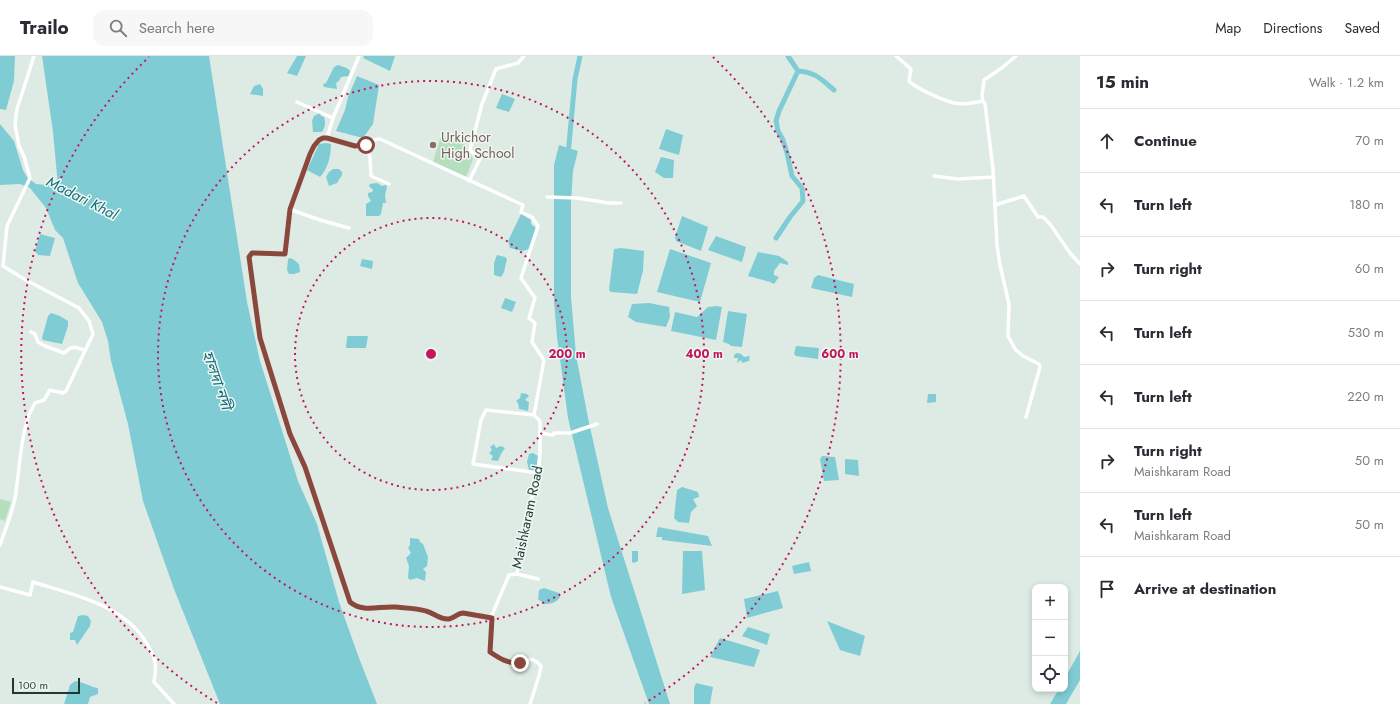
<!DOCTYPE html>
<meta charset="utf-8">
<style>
body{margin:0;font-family:Jost,"Noto Sans Bengali",sans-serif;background:#f7f7f7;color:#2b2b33}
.controls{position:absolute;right:12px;bottom:12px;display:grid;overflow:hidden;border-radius:8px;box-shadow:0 2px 6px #0003}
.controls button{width:36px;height:36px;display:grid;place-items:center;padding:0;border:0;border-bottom:1px solid #e1e1e2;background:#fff;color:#2b2b33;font:20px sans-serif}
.scale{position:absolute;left:12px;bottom:10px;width:68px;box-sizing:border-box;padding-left:4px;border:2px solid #1e3b32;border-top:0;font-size:11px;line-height:14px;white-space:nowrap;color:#1e3b32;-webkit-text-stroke:3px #eef7f2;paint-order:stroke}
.stop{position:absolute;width:12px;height:12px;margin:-9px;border:3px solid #8a483d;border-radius:50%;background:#fff}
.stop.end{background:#8a483d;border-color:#fff;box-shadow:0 1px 4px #0008}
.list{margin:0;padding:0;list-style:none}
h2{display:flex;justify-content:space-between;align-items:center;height:52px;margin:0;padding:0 16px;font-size:17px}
h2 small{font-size:13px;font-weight:400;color:#7c7c81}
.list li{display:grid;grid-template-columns:26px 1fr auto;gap:12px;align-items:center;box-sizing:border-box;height:64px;padding:0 16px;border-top:1px solid #e1e1e2}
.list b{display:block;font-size:15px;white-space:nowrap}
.list p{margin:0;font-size:13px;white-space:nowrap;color:#7c7c81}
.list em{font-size:13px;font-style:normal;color:#7c7c81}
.icon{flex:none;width:22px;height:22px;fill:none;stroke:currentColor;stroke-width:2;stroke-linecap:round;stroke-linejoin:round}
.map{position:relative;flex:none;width:1080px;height:648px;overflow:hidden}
header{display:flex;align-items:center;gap:24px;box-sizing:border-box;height:56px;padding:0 20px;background:#fff;border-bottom:1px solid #e1e1e2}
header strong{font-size:19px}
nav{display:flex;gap:22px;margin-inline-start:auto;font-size:14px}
.search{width:280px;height:36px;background:#f7f7f7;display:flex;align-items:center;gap:10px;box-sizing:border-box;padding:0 14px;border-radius:12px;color:#7c7c81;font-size:15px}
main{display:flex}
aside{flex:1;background:#fff}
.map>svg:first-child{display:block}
.green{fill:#b4debd}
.water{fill:#80ccd5}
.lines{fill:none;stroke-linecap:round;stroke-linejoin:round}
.canal{stroke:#80ccd5;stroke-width:5}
.minor{stroke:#fff;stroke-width:3.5}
.route{stroke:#8a483d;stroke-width:5}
.ring{fill:none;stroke:#c2185b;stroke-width:2;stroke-dasharray:2 4}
.education-dot{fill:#8d6e63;stroke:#eef7f2;stroke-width:1.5}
.labels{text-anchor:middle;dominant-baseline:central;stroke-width:3;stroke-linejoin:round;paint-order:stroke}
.education-label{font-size:14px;fill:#785e54;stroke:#eef7f2;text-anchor:start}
.street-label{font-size:14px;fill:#1e3b32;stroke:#eef7f2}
.water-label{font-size:15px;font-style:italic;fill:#146e7b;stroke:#eef7f2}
.centre{fill:#c2185b;stroke:#eef7f2;stroke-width:2}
.ring-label{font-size:12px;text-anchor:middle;font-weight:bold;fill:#c2185b;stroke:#eef7f2;stroke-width:3;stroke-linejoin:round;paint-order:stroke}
</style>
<header>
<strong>Trailo</strong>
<div class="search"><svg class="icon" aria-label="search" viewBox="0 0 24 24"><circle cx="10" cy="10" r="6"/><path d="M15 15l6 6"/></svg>Search here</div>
<nav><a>Map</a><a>Directions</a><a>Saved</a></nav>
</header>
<main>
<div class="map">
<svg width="1080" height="648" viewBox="0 0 1080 648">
<rect width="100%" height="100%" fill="#ddebe4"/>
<!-- green -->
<path class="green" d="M441 80 465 89 473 103 466 121 433 106Z
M0 443 11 446 5 465 0 463Z"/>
<!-- water -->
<path class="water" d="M0 0H15L14 25 6 54 0 53Z
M42 0H209L247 246 260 305 298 425 317 468 339 546 359 602 377 648H220L174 533 143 445 128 368 111 305 108 285 102 266 78 227 63 182 55 174 46 152 30 132 20 128 0 129V68L14 85 23 114 27 121 36 128 58 130 53 76Z
M297 0H306L297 20 287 17Z
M364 0H395L390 15 363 2Z
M338 9 347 12 350 15 349 20 341 21 339 25 336 27 337 33 324 31 323 28 326 27 334 11Z
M357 20 379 29 373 68 363 82 336 75 345 54 348 41Z
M260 28 263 33V40L250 38 254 30Z
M502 38 515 43 509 56 496 52Z
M320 57 321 60 324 61C326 66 325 72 322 76H313L312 65 314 60Z
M666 73 683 79 679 99 659 93Z
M326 87 331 88C331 99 328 113 320 121L307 114 319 88Z
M559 89 578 95 573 115 571 147V241L576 299 588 362 608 452 670 648H649L611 541 568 362 557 281 554 245V109Z
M661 101 674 104 673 122H664L655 116Z
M333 113H339L342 116V119L337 127 329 130 326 121 329 116Z
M377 127 382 130 386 129 387 131 385 139 386 147H383L381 158 379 160H366V148L371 145 368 140V137L372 136 373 134 369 130 370 128Z
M521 158 531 164V168L536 172 530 193 522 195 510 192 508 185Z
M682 160 708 171 701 195 676 185 675 181Z
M40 178 55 182 50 200 38 199 35 195Z
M716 180 746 191 742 206 708 194Z
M621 192 644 195 643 215 637 238 611 236 609 234 614 193Z
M670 193 711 207 700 246 657 236Z
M758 196 779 200 788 206V209L780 207 774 215V219L779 221 774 228 770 226 748 220Z
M497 199 505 201 507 203 504 216 501 221 494 219V207Z
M290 202 293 203 299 208 300 216 294 218H289L287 214 288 203Z
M362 203 373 205 372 213 360 210Z
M818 219 854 228 852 241 811 232 814 222Z
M505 242 516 246 512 256 501 252Z
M649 247 669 251 670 261 666 271 636 266 628 261 632 248Z
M717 250 722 251 716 284 671 275 675 256 697 261 708 251Z
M728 255 747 258 742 291 731 290 729 288 723 286Z
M51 257 60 260 68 265V270L62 288 43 284 42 282 48 260Z
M348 280H368L366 292H346L347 281Z
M796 290 819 292 818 303 796 300 794 298Z
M737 297 741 298 744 301 750 300 749 305 742 307 741 304 737 307 738 302H734V299Z
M521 337 527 338 529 340 525 344 529 346 528 355 519 353 518 347 516 345 520 342Z
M928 338H936V346L927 347Z
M494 388 496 392 501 390 505 392 501 398 498 405 491 404 493 400 489 397 492 394 490 391Z
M533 397 538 400 536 413 534 415 529 414 527 406 529 398Z
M822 400 835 401 839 424 824 425 820 403Z
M845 403 858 404 859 420 845 418Z
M682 431 698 436 699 441 693 443 697 450 691 456 689 467 678 466 674 462 677 434Z
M658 471 708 480 712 490 662 484V481H656Z
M410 482 419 483 420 486 423 488 428 501 427 510 423 513 426 516 425 525 417 522 410 524 408 522 409 510 406 502 411 497 408 492 410 489Z
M632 495H638V505L634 507 632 506Z
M683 495H702L705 534 682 538Z
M809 506 811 515 794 518 792 510Z
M544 532 559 537 560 541C556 547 551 548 544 548L538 543 539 534Z
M778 535 783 552 747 562 744 543Z
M83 559 88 560 91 565 90 570 77 589 75 584H70V577L73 576 78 560Z
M827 565 865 580 860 600 840 594Z
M748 571 770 578 767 589 742 580Z
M720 582 760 594 754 611 710 601Z
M1080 595V624L1066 648H1050L1059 633H1065V622Z
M75 625C84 626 90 631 98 632V638L90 641 88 648H64L70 629Z
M696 627 713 631 710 648H694V632Z"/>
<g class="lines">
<!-- canal -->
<path class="canal" d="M798 15C815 16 821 23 834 34
M568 99 575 23 580 0
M776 182 790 161 803 145 802 132 792 120 787 97 783 84 778 75 776 65 779 55 798 15 788 0"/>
<!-- minor -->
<path class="minor" d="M359 0 333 62 327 82C338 86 353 93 365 89 371 87 374 82 380 83L523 149 521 156 532 161 538 170 521 222 535 242 529 262 535 267 532 286 544 304 534 359 540 365V397L538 422 524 467 517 518 509 519 492 559 490 596C497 601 505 607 514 608 524 609 529 596 541 610L539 620 530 648
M896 0 911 13 909 25C915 32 945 45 954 47 963 49 974 47 983 45L985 48 993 113 997 189 1000 209 1009 248 1008 280 1015 293 1023 300 1039 308 1040 311 1026 361
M983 45 982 40 984 24 1003 11 1016 0
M297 46 333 62
M327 82 319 84 314 90 289 153 320 164 349 172
M366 89 370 101 371 120 389 128
M934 120 958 123 994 121
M469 125 480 103 470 94 482 48 496 13 518 7 524 0
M547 141 577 142 609 147H621
M995 149 1024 140 1038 161H1043L1050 168 1070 197 1080 208
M289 153 285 197H252L249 201 260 282 290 378 305 411 351 546C363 557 379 550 395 551 405 552 417 552 426 555 434 557 440 564 449 563 454 562 458 557 463 557L492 562
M31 276 35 278 38 286 45 290 64 297C66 296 67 294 69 293 73 289 80 293 85 294
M534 359 486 354 481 364 473 408 538 417
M540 377 553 379 554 377H570L597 368
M0 489C5 474 12 458 15 442 20 414 20 371 35 347L44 344 50 334 63 337 66 335 93 278 89 265 79 252 24 223 3 210 7 170 30 122 24 100 19 90 15 68 17 53 34 0
M517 518 538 523
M0 531 30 539 33 526C73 539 124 548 147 588 156 603 157 608 154 626L174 648"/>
</g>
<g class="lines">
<!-- route -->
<path class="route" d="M366 89 355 90 327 82H323L319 84 314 90 310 98 290 153 285 198 252 197 249 201 260 282 290 378 305 411 350 546C363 557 379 550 395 551 405 552 417 552 426 555 434 557 440 564 449 563 454 562 458 557 463 557L492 562 490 596C499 602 508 608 520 607"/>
</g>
<!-- distance rings -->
<g class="ring">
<circle cx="431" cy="298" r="136"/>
<circle cx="431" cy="298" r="273"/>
<path d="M217 647A409 409 0 0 1 149 1M713 1A409 409 0 0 1 645 647"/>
</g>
<!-- markers -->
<circle class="education-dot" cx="433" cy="89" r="4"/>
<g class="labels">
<!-- education labels -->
<g class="education-label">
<text x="441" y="81">Urkichor<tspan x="441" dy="16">High School</tspan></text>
</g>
<!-- street labels -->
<g class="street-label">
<text transform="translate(527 461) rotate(-78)">Maishkaram Road</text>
</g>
<!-- water labels -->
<g class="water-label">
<text transform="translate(82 142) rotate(27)">Madari Khal</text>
<text transform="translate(217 324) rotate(71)">হালদা নদী</text>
</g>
</g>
<circle cx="431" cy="298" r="6" class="centre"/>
<g class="ring-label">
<text x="567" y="302">200 m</text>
<text x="704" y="302">400 m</text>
<text x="840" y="302">600 m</text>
</g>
</svg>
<div class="controls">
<button>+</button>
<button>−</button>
<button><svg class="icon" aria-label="locate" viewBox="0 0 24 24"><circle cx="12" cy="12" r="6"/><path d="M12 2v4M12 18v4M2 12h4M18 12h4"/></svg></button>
</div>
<div class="scale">100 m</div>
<div class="stop" style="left:366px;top:89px"></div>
<div class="stop end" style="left:520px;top:607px"></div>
</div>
<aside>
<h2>15 min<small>Walk · 1.2 km</small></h2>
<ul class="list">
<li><svg class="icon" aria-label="ahead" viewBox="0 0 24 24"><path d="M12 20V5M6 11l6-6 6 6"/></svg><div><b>Continue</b></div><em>70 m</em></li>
<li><svg class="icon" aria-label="left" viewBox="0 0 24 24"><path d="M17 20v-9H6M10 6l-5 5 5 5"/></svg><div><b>Turn left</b></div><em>180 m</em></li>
<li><svg class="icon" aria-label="right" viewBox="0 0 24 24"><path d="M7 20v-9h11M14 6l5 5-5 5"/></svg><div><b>Turn right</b></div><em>60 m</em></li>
<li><svg class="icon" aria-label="left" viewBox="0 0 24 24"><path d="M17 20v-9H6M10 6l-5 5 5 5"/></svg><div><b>Turn left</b></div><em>530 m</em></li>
<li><svg class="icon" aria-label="left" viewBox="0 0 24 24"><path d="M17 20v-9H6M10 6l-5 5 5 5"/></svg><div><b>Turn left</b></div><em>220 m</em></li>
<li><svg class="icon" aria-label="right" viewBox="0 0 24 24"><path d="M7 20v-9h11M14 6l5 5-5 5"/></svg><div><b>Turn right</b><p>Maishkaram Road</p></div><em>50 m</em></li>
<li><svg class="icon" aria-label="left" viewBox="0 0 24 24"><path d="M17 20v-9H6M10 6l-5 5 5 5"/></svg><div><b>Turn left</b><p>Maishkaram Road</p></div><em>50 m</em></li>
<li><svg class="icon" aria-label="arrive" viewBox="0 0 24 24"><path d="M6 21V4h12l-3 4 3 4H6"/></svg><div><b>Arrive at destination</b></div></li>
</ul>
</aside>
</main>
